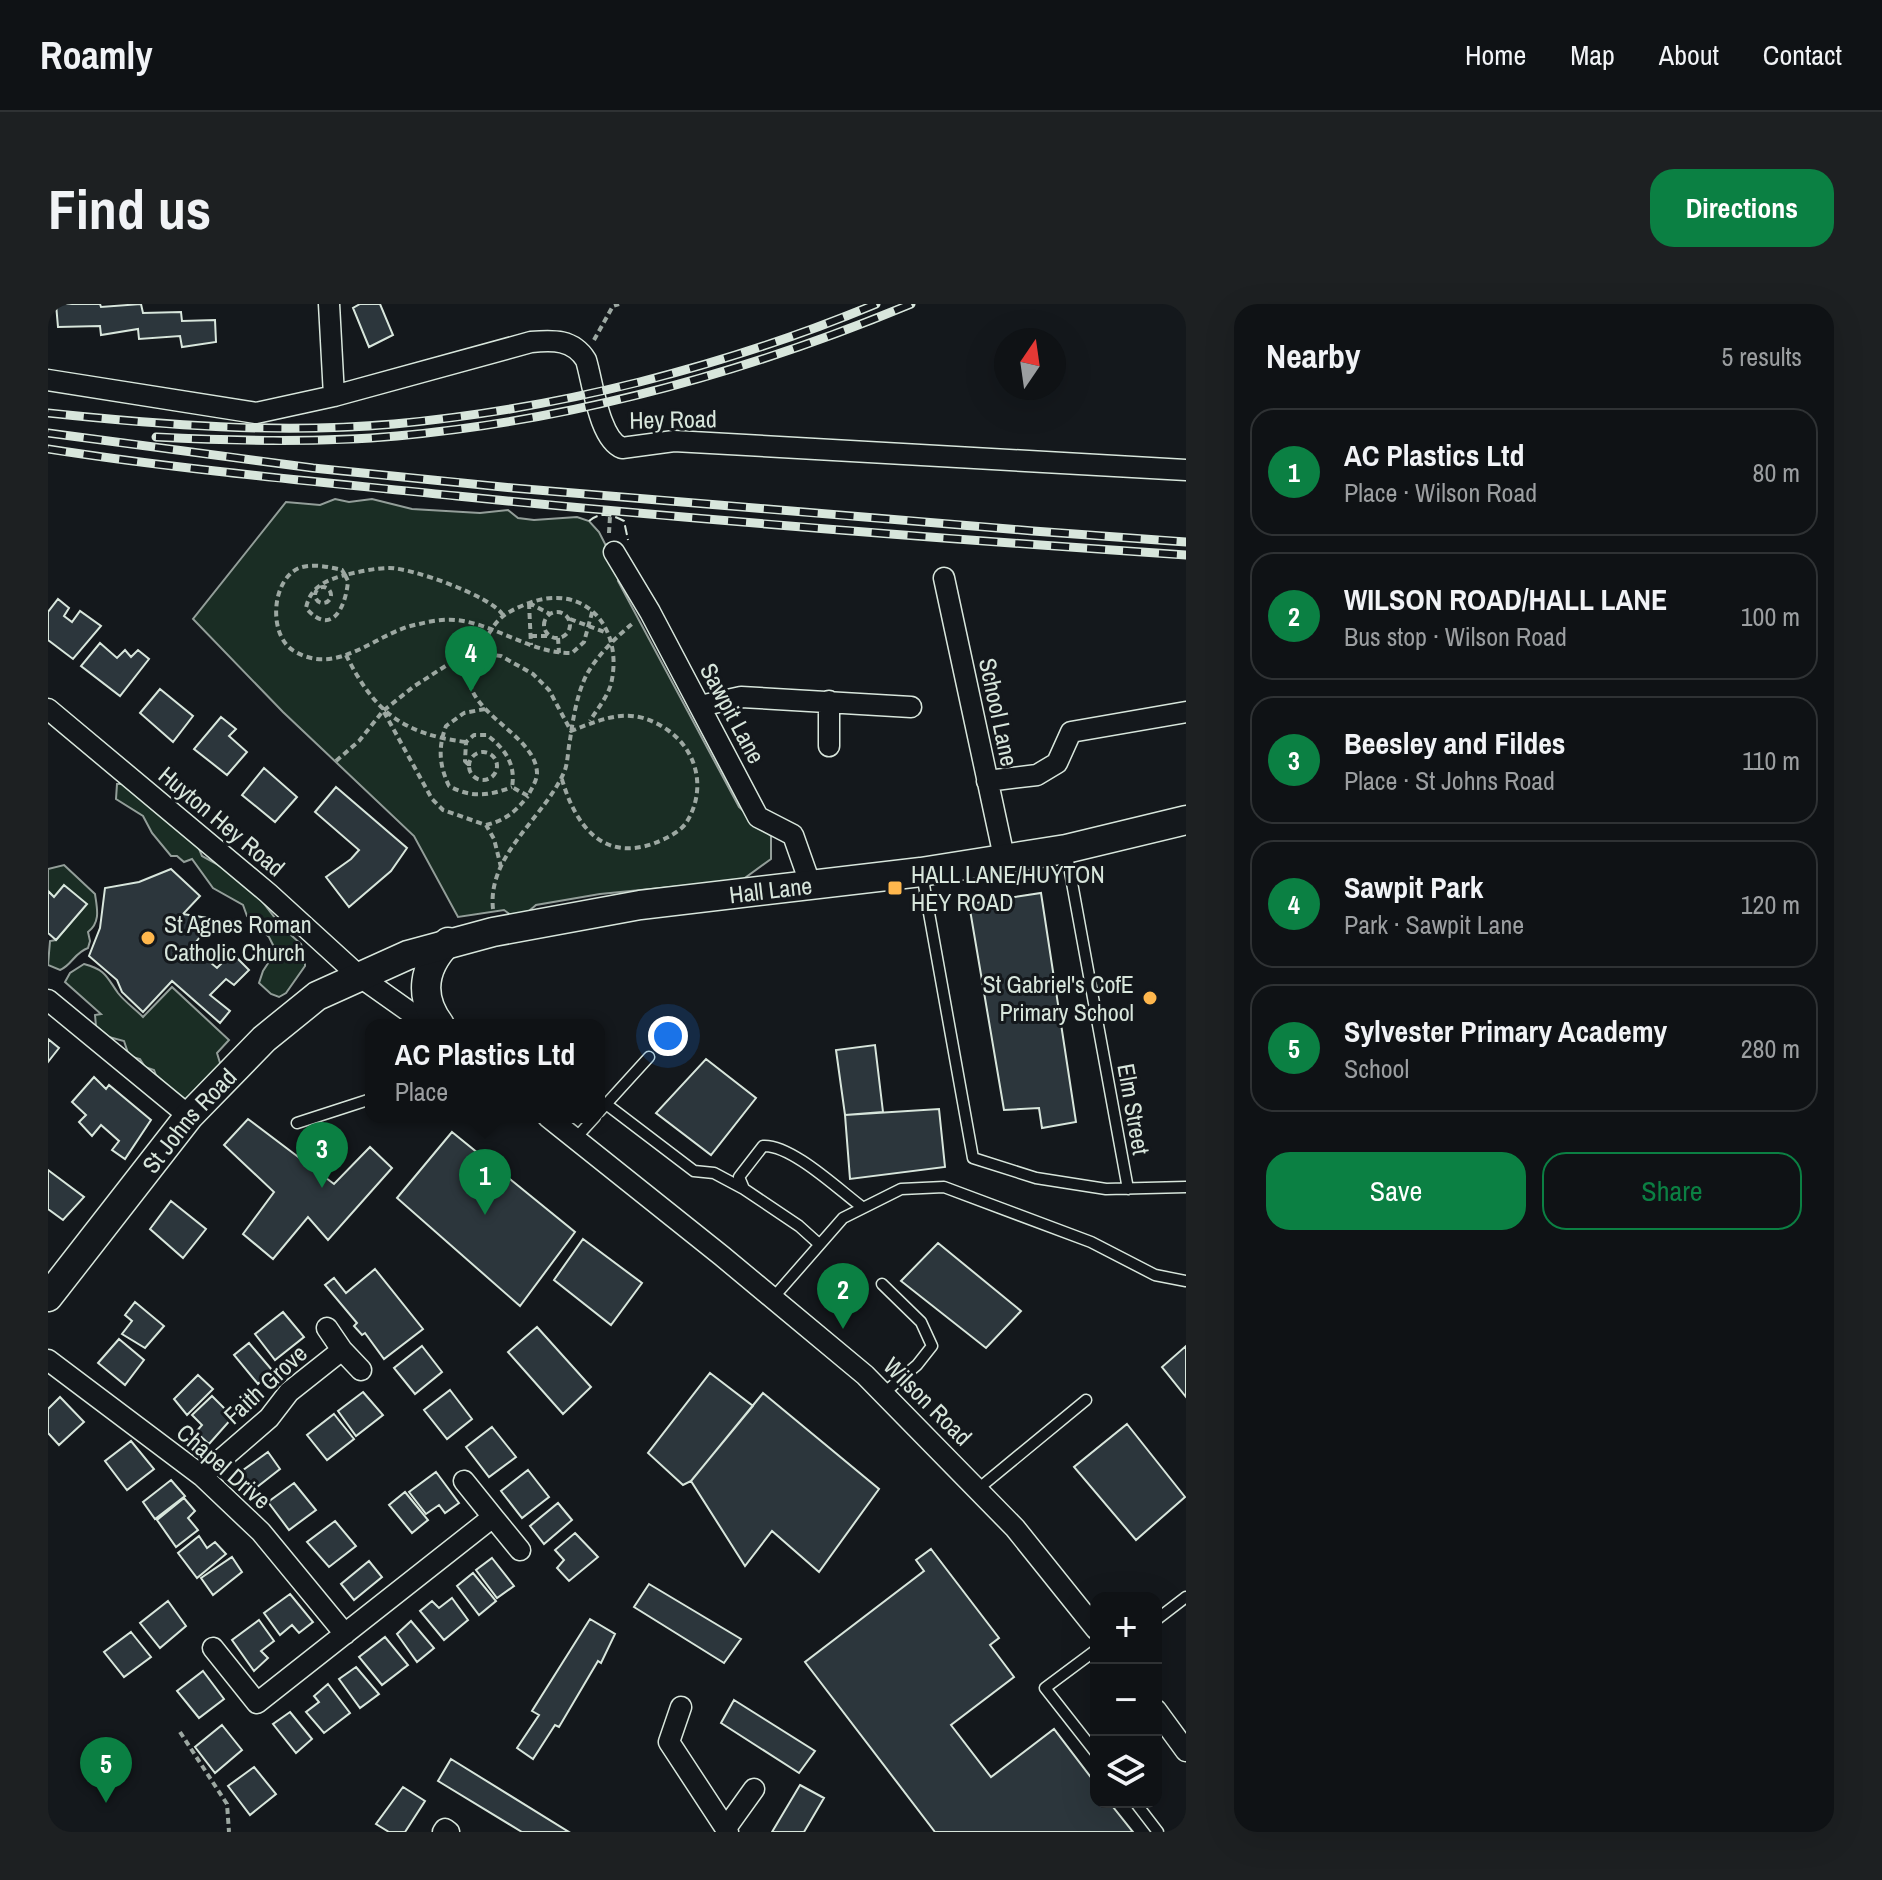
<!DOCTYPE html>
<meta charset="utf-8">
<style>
body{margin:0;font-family:"Archivo Narrow",sans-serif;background:#1d2022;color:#f1f3f6}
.controls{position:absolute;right:24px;bottom:24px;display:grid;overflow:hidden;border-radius:16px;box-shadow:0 8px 32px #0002}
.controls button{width:72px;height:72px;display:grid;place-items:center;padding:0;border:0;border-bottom:2px solid #2f3234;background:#0f1215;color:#f1f3f6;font:40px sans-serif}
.compass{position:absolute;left:946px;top:24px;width:72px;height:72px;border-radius:50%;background:#0f1215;box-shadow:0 8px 32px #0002;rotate:13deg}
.you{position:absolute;left:620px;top:732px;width:28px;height:28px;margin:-20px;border:6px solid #fff;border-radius:50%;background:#1a73e8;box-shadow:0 0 0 12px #1a73e833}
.badge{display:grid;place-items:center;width:52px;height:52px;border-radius:50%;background:#0b8043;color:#fff;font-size:26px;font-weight:700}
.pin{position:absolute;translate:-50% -66px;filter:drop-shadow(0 2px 4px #0008)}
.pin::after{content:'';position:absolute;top:42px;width:28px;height:24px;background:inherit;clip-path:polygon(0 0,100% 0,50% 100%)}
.popup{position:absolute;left:317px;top:715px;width:240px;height:104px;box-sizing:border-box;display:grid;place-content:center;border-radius:16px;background:#0f1215;filter:drop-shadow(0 2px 6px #0005);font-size:26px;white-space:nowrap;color:#9b9ea0}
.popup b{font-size:30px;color:#f1f3f6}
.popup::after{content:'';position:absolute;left:50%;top:100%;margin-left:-16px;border:16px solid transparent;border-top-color:#0f1215}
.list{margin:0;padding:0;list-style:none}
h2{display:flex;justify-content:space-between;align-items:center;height:104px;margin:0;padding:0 32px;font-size:34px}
h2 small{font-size:26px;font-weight:400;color:#9b9ea0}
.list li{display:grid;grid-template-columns:52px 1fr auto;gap:24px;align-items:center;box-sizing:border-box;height:128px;margin:0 16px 16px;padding:0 16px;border:2px solid #2f3234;border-radius:24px}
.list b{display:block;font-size:30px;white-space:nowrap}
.list p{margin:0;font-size:26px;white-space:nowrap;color:#9b9ea0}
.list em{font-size:26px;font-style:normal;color:#9b9ea0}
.actions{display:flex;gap:16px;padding:24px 32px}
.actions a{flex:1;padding:18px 0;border:2px solid #0b8043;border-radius:24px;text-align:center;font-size:28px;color:#0b8043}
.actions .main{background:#0b8043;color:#fff}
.icon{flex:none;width:44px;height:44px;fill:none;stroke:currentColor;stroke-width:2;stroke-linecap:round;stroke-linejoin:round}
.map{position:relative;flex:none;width:1138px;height:1528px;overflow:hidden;border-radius:24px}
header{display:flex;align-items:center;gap:48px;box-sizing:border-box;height:112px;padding:0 40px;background:#0f1215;border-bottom:2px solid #2f3234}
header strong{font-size:38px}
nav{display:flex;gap:44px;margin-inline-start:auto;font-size:28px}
.intro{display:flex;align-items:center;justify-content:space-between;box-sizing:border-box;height:192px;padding:0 48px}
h1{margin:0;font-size:56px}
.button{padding:20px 36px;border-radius:24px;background:#0b8043;color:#fff;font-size:28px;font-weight:700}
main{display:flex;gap:48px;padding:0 48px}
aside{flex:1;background:#0f1215;border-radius:24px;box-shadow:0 8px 32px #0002}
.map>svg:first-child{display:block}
.green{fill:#1a2d24;stroke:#939e99;stroke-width:2}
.building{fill:#2c363c;stroke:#d8e6dc;stroke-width:2}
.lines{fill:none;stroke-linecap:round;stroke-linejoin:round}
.lane-casing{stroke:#d8e6dc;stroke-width:13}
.street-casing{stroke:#d8e6dc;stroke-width:23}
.secondary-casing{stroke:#d8e6dc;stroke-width:31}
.path{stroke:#9da8a2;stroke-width:4;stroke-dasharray:6 4;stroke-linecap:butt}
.lane{stroke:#14181c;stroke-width:10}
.street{stroke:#14181c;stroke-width:20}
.secondary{stroke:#14181c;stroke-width:28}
.rail-casing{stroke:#d8e6dc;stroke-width:9}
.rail{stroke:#14181c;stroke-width:6;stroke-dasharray:18;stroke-linecap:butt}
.fence{stroke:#d8e6dc;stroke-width:2;stroke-dasharray:10 4;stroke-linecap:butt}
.poi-dot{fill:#ffb74d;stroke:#14181c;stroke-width:3}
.labels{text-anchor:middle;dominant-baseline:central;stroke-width:6;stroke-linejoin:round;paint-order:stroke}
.street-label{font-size:24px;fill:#d8e6dc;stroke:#14181c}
.poi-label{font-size:24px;fill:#d8e6dc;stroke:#14181c;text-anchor:start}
</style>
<header>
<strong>Roamly</strong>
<nav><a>Home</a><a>Map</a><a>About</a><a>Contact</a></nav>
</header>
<div class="intro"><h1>Find us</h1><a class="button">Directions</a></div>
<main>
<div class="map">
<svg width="1138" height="1528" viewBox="0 0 1138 1528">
<rect width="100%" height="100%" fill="#14181c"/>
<!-- green -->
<path class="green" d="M287 195 301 198 324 195 364 205 432 209 460 206 470 214 486 216 529 213 541 217 551 228 574 273 570 277 691 503 723 532V555L694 576 552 590 488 601 481 607 467 614 456 606 410 613 366 532 235 408 145 315 238 198 272 201Z
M69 480H78L147 535 154 552 176 564 210 592 234 623 253 640 257 652V662L238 689 231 693 223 690 211 679 215 667 228 647 221 633 199 612 195 601 165 584 144 555 136 558 129 552H123L104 529 95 512 68 495Z
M16 561 47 590C49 604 53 618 40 628L42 637 40 644C26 649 24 661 12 666L0 661 2 637 8 636 38 600 6 593 0 587V565Z
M36 660C58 666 58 672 70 689 77 698 87 705 95 713L124 683 181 736 169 749 173 762 139 795H134L108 771 106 766 97 763 92 755 81 752 76 737 61 733 48 722 47 711 53 710 17 678 22 669Z"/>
<!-- building -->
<path class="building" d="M8 0H52L53 3 93 0 95 9 133 8 134 17 167 16 168 38 134 43 132 32 91 35 90 25 53 31 52 22 10 23Z
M312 0H332L345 31 321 43 305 4Z
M10 295 21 304 16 312 24 318 32 307 53 322 25 355 0 336V308Z
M52 339 69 354 77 346 83 353 90 346 101 355 72 392 33 362Z
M112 385 145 412 125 438 92 409Z
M173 413 188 425 181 432 199 448 179 471 146 445Z
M216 464 249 493 227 518 194 491Z
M288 483 359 544 343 567 301 603 278 573 303 555 311 546 267 508Z
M123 565 152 592 135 610 166 615 144 643 169 664 184 649 201 666 186 681 178 675 162 691 182 707 172 719 124 677 95 708 74 688 69 676 41 652 52 624 57 584 91 578Z
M16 581 39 600 8 636 0 629V587L6 593Z
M993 589 1028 818 994 824 991 804 956 806 921 600Z
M0 735 11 744 0 758Z
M827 741 835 808 797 811 788 746Z
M658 755 708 794 663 851 608 809Z
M46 773 58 785 61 781 103 816 77 855 64 846 71 837 53 821 44 832 31 818 38 811 24 798Z
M891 805 897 863 802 875 797 811Z
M200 815 286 880 322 843 344 864 280 936 260 913 225 955 195 930 226 888 176 841Z
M404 828 527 928 472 1002 349 894Z
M0 866 36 893 15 916 0 905Z
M123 897 158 925 135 954 102 925Z
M535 935 594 979 563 1021 506 976Z
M890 939 973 1007 938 1044 853 977Z
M327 965 375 1025 336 1055 317 1029 314 1031 306 1022 309 1019 277 981 286 974 298 989Z
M87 998 116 1022 97 1044 74 1030 84 1017 77 1011Z
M235 1008 256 1033 227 1056 207 1030Z
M489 1023 543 1083 515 1110 460 1048Z
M71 1035 96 1056 77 1081 50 1059Z
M201 1039 224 1066 210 1080 186 1051Z
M374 1042 394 1068 367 1090 346 1064Z
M1138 1042V1093L1114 1063Z
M662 1069 705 1102 643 1177 635 1181 600 1149Z
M150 1071 165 1085 139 1111 126 1095Z
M402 1086 424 1115 399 1135 376 1106Z
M315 1088 335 1111 308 1132 290 1107Z
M715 1089 831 1185 771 1268 724 1227 697 1262 643 1177Z
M164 1092 185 1113 161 1140 148 1128 154 1121 144 1111Z
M12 1093 36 1118 11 1141 0 1129V1105Z
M286 1110 306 1135 279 1156 259 1131Z
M1079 1120 1137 1193 1088 1236 1026 1163Z
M444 1123 468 1153 441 1173 418 1143Z
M83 1137 106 1165 79 1186 57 1157Z
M220 1148 232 1165 204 1187 191 1169Z
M480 1166 501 1193 474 1214 453 1187Z
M388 1168 411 1199 397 1209 391 1201 378 1210 361 1188Z
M123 1176 137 1192 107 1215 95 1198Z
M246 1179 268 1206 241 1226 220 1198Z
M357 1188 380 1216 364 1229 341 1201Z
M136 1194 147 1207 140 1214 150 1226 128 1243 109 1216Z
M510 1199 524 1216 496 1240 482 1222Z
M287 1217 308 1242 281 1263 259 1238Z
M527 1229 550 1253 521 1277 509 1264 516 1256 507 1246Z
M151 1232 159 1244 167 1238 178 1250 149 1274 130 1249Z
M883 1245 951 1334 942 1341 966 1373 903 1421 943 1473 1006 1425 1048 1480V1498H1061L1085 1528H887L757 1358 876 1267 868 1256Z
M184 1253 194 1268 165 1291 153 1274Z
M444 1254 466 1282 449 1294 428 1266Z
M321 1257 334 1273 306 1296 293 1280Z
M425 1269 448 1297 431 1311 409 1282Z
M601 1280 693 1335 676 1359 586 1303Z
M242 1290 265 1318 251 1329 244 1321 232 1331 216 1309Z
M404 1294 420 1316 396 1336 372 1307 384 1297 391 1304Z
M120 1297 138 1322 112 1344 92 1319Z
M542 1315 567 1330 553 1359 550 1357 511 1423 507 1421 485 1455 469 1444 491 1411 484 1407Z
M211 1316 226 1337 213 1347 220 1354 206 1367 184 1336Z
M363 1317 386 1344 369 1358 349 1330Z
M83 1328 103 1353 76 1373 56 1348Z
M337 1333 360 1361 334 1381 311 1353Z
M308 1363 331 1390 312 1404 291 1375Z
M155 1367 176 1395 151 1414 129 1387Z
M280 1380 302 1409 276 1429 258 1408 271 1398 266 1392Z
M686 1396 767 1447 751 1469 673 1419Z
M242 1408 264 1435 248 1449 225 1420Z
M174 1421 194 1446 167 1469 147 1443Z
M403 1455 521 1528H474L390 1477Z
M206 1463 228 1490 202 1511 180 1482Z
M752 1481 776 1494 756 1528H724Z
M355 1483 377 1497 357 1528H341L328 1520Z"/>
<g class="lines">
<defs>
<path id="lane" d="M1018 546 1080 885
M874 570 925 854 988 874 1058 885 1138 883
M558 800 646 867 666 869 696 885
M551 808 601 753
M249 819 323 795
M527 835 547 813
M771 940 751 922 696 885 691 873 715 842C743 840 791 886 814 903
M834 980 873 1018 884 1042 869 1061 836 1089
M725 994 795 914 853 885 896 883 1043 938 1107 971 1138 977
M930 1185 1038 1096
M1108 1316 1138 1293
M1048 1346 997 1384 1048 1449
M1087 1498 1110 1528"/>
<path id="street" d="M281 0 286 92
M0 76 208 109 286 92 483 38C505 36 525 35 538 56 545 79 551 135 574 144L626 137 1138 166
M566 248 602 308 710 513 745 531 763 582
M896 274 956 553
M652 402 693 393 863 403
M0 405 220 589 311 672 380 721
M781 442V397
M939 477 989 471 1009 459 1023 428 1138 408
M0 696 141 812
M500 813 674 952 817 1071 967 1224 1048 1325
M279 1024 294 1046
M0 1056 154 1172 213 1228 297 1330
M154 1172 221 1114 241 1088 294 1046 313 1066
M445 1213 472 1246
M165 1344 209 1399 445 1213 416 1177
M633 1403 621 1438 680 1528
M1108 1406 1138 1447
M678 1524 706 1485
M395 1528 397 1525 401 1528"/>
<g id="secondary">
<path d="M392 721C370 692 375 663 400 638"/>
<path id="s1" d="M0 993 141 812 216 735 269 692 360 651 445 628 592 601 873 568 1018 545 1138 516"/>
</g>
</defs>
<!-- lane casing -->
<use href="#lane" class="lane-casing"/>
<!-- street casing -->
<use href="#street" class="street-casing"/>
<!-- secondary casing -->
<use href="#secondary" class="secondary-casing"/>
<!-- path -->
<path class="path" d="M546 36 565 2 571 0
M561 229 562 212
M297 271 300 277C298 302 284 334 258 304 262 283 278 276 297 271Z
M267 291a8 8 0 1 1 16 0a8 8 0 1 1-16 0Z
M481 299 483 341
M481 299 502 310
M496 321a13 13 0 1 1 26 0a13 13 0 1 1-26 0Z
M455 311C443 292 364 264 341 264 327 264 310 268 297 271L294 266C281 263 264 259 251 264 223 276 220 332 246 347 291 374 329 327 371 320 383 317 396 315 408 316 448 320 483 350 524 349L536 338 545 305
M522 315 559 329
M483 332H500
M510 334 511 349
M298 351C326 407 354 430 418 438
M437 405 416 409 398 422C390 443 391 461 401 482 423 494 441 492 464 483
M336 408 384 495 395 506 438 521 446 535 453 563
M421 462a14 14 0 1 1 28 0a14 14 0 1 1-28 0Z
M288 457 311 437 335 407 365 383 413 352 430 349 453 352 485 370 501 386 523 427C561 412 586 402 621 427 651 449 658 488 638 519 632 528 617 535 607 539 553 559 526 519 513 472
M420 460 417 457 418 438 426 431H439C457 445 468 460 464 483L480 492C483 485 489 477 489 469 488 426 398 404 427 353 435 341 443 322 454 313 461 307 473 302 481 299 538 278 576 325 563 380 559 394 549 405 542 417
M438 521C458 516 467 508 480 492
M445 605C439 550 497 514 517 466 520 457 520 445 522 436 525 415 529 389 539 370 549 352 568 333 584 320
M132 1428 179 1500 181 1528"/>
<!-- lane -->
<use href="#lane" class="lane"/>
<!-- street -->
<use href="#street" class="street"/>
<!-- secondary -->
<use href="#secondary" class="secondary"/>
<defs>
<path id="rail" d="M0 109C114 121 231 130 346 120 510 105 676 63 828 0
M0 129 265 164 465 184 985 227 1138 238
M108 133C188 137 269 139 349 132 526 116 699 68 863 0
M0 145C135 166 272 178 409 192 651 216 895 235 1138 251"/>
</defs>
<!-- rail casing -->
<use href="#rail" class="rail-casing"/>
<!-- rail -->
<use href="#rail" class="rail"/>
<!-- fence -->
<path class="fence" d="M541 217C552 207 565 211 576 217L580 236"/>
</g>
<!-- markers -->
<g class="poi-dot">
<rect x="839" y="576" width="16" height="16" rx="4"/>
<circle cx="100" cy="634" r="8"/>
<circle cx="1102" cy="694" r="8"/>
</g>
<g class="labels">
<!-- street labels -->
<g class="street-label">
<text transform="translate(625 115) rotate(-1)">Hey Road</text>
<text transform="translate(951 408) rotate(78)">School Lane</text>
<text transform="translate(685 409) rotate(62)">Sawpit Lane</text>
<text transform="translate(174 517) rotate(40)">Huyton Hey Road</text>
<text stroke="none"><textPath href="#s1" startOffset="874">Hall Lane</textPath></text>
<text transform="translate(1086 805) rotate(80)">Elm Street</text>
<text stroke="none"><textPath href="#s1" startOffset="226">St Johns Road</textPath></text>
<text transform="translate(217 1080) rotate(-43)">Faith Grove</text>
<text transform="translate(880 1097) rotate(45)">Wilson Road</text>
<text transform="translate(176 1162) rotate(41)">Chapel Drive</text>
</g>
<!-- poi labels -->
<g class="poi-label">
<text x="863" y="570">HALL LANE/HUYTON<tspan x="863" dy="28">HEY ROAD</tspan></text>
<text x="116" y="620">St Agnes Roman<tspan x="116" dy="28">Catholic Church</tspan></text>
<text x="1086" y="680" text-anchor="end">St Gabriel's CofE<tspan x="1086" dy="28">Primary School</tspan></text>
</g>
</g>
</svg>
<div class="controls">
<button>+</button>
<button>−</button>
<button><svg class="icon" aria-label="layers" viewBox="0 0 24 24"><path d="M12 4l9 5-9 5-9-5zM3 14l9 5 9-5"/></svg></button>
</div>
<svg class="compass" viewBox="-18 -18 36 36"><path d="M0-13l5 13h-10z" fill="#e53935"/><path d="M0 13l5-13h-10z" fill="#9b9ea0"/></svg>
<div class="you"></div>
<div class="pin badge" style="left:437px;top:911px">1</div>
<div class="popup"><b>AC Plastics Ltd</b>Place</div>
<div class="pin badge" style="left:795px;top:1025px">2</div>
<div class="pin badge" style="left:274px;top:884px">3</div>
<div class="pin badge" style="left:423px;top:388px">4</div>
<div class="pin badge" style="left:58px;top:1499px">5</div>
</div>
<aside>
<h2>Nearby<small>5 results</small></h2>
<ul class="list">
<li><span class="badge">1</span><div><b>AC Plastics Ltd</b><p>Place · Wilson Road</p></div><em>80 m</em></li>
<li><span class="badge">2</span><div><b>WILSON ROAD/HALL LANE</b><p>Bus stop · Wilson Road</p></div><em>100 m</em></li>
<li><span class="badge">3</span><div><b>Beesley and Fildes</b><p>Place · St Johns Road</p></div><em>110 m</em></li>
<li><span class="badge">4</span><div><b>Sawpit Park</b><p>Park · Sawpit Lane</p></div><em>120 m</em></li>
<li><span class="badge">5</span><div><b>Sylvester Primary Academy</b><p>School</p></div><em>280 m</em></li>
</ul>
<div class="actions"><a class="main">Save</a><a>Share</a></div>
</aside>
</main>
